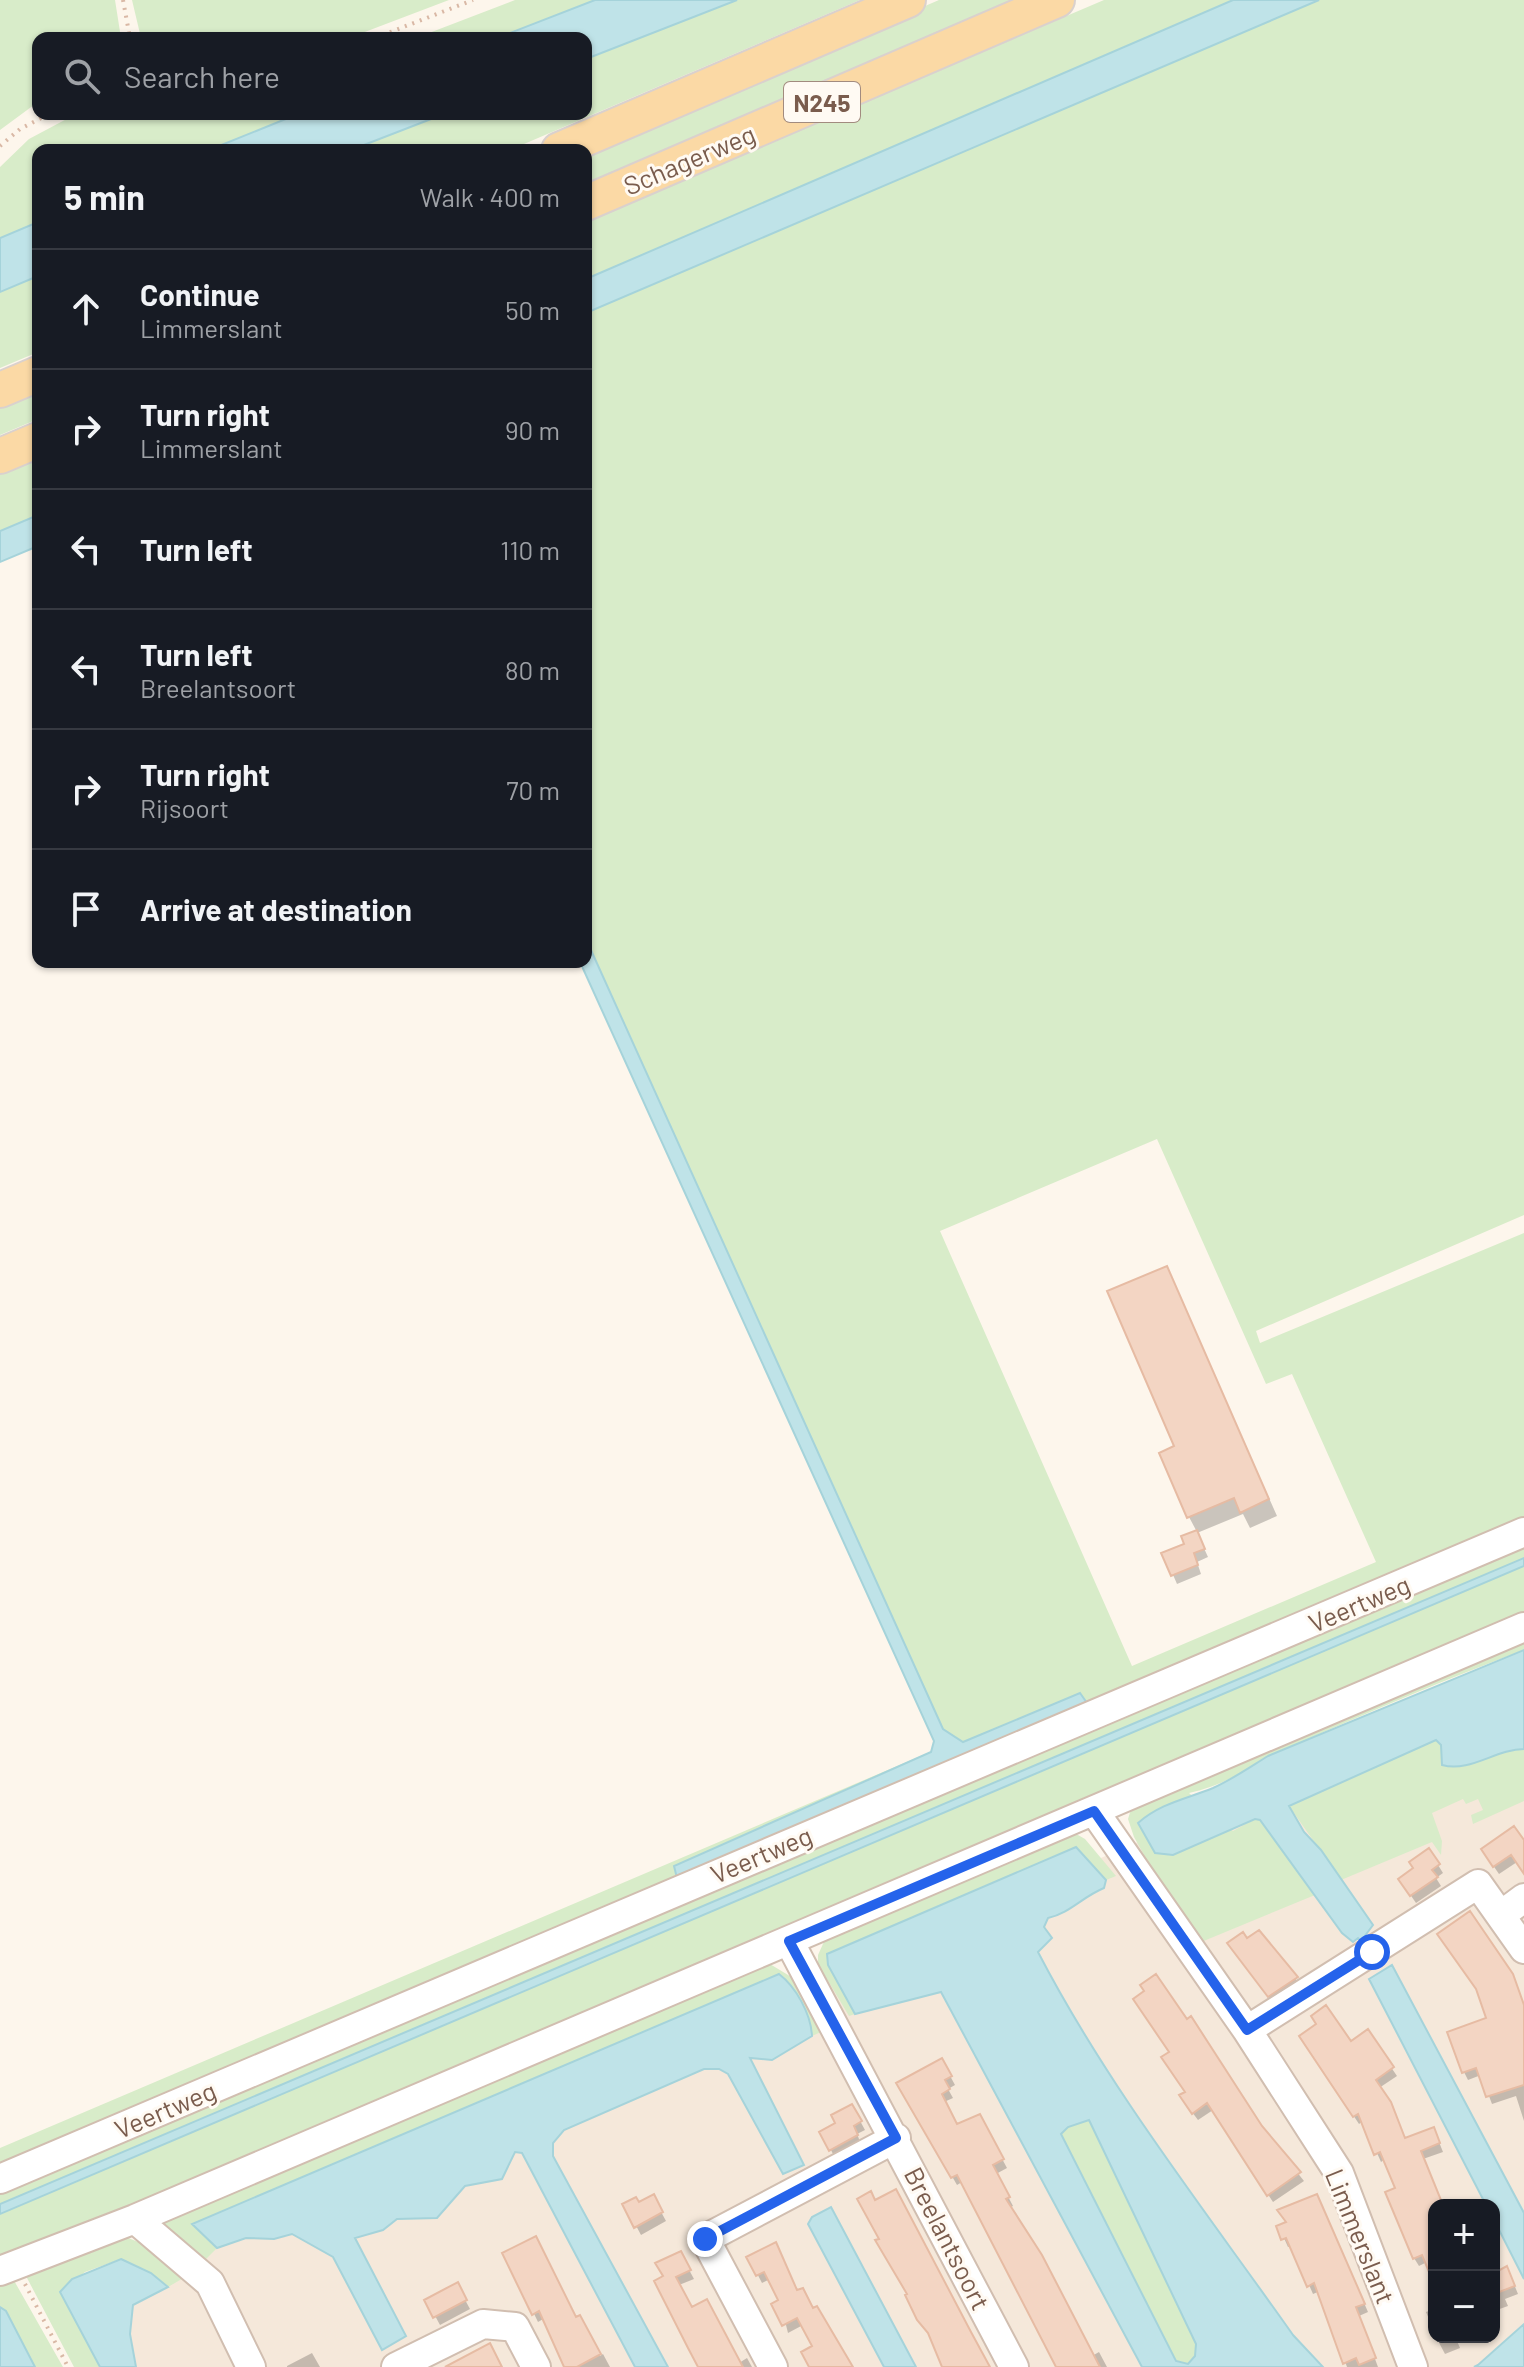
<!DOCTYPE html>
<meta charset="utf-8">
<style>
body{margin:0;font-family:Barlow,sans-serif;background:#20242c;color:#f1f3f6}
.controls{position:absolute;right:24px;bottom:24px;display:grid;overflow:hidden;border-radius:16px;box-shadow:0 2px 6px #0004}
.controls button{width:72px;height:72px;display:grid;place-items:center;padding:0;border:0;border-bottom:2px solid #363941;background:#171b24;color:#f1f3f6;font:40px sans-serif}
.stop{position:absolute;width:24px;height:24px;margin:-18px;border:6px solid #2563eb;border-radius:50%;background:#fff}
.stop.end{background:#2563eb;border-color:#fff;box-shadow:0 2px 8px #0008}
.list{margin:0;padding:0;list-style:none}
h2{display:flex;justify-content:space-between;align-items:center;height:104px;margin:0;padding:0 32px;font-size:34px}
h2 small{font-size:26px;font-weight:400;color:#9ea1a6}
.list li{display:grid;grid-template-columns:52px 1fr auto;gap:24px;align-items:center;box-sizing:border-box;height:120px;padding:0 32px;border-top:2px solid #363941}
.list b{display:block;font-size:30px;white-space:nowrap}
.list p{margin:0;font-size:26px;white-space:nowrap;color:#9ea1a6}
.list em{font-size:26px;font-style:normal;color:#9ea1a6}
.icon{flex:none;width:44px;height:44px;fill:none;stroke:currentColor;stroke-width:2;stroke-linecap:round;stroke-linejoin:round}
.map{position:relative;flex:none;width:1524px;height:2367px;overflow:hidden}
.search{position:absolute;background:#171b24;box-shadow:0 2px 6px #0004;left:32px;top:32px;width:560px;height:88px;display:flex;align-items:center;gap:20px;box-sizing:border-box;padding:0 28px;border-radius:16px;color:#9ea1a6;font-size:30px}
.panel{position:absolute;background:#171b24;box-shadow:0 2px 6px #0004;left:32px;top:144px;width:560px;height:824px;border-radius:16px}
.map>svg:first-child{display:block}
.residential{fill:#f5e8da;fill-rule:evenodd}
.green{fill:#d8ecc9;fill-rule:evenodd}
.water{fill:#bfe3e8;stroke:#a5d3da;stroke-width:2;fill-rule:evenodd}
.shadow{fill:#0003}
.building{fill:#f3d5c3;stroke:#e6bba3;stroke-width:2}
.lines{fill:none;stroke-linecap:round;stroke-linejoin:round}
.minor-casing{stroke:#d1beb0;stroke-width:32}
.major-casing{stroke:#dad1cd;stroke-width:38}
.path{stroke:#d9b8a5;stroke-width:4;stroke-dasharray:2 6;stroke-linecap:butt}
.minor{stroke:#fff;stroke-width:28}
.major{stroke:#fbd9a5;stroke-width:34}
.route{stroke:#2563eb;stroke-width:10}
.labels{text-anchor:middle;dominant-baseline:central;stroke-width:6;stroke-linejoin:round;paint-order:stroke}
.shield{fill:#fffaf3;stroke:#a28b7f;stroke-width:2}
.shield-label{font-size:24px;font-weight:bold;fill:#7a5c4d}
.street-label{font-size:26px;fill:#7a5c4d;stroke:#fffaf3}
</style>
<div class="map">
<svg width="1524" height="2367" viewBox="0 0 1524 2367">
<rect width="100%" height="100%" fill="#fdf6ec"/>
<!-- residential -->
<path class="residential" d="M1524 1682V2367H124L88 2296 1221 1806ZM1434 2205H1494V2337H1434Z"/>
<!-- green -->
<path class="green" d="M0 0H115L121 38H38V102L0 130Z
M132 0H449L349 38H141Z
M515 0H595L497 38H416Z
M737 0H860L510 150H351L444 114H586V59Z
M939 0H1019L586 185V152Z
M1104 0H1233L586 279V221Z
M1319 0H1524V1215L1256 1331 1260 1343 1524 1233V1517L0 2168V2148L937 1749 586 962V313ZM1157 1139 1266 1384 1292 1374 1376 1562 1132 1666 940 1231Z
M76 114H298L209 150H38V222L0 238V167L29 139Z
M38 276V352L0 368V292Z
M38 391V419L0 435V408Z
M38 455V515L0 531V472Z
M1524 1542V1558L0 2204V2189Z
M1524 1566V1612L1455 1640 1445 1652 0 2262V2214Z
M1524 1636V1650C1447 1679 1370 1711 1295 1745 1259 1761 1228 1785 1189 1793L1233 1831 1255 1819 1260 1820 1315 1895 1194 1945 1134 1837 1128 1819 1133 1803Z
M1436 1740 1478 1762 1505 1749H1524V1801L1473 1824 1471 1815 1483 1810 1478 1799 1466 1804 1463 1799 1432 1813 1442 1841 1441 1855 1432 1842 1341 1880 1289 1806Z
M1071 1831 1085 1839 1116 1876 1106 1880 1076 1848 828 1965 855 2014 849 2016 818 1964V1955L827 1935Z
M765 1961 793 1978 821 2032 812 2036C811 2014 796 1987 779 1974L192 2225 217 2248 206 2259 165 2231 157 2215Z
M1089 2119 1196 2344 1195 2356 1188 2364 1176 2361 1061 2134 1068 2127Z
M116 2233 163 2252 192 2273 168 2287 151 2273 121 2259 85 2272 61 2292 100 2367H74L27 2278V2270Z
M12 2277 63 2367H35L0 2306V2282Z"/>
<!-- water -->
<path class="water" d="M595 0H737L586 59V38H497Z
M1233 0H1319L586 313V279Z
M298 114H444L351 150H209Z
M38 222V276L0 292V238Z
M38 515V546L0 562V531Z
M586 939 943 1729 963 1742 1080 1693 1087 1703 677 1878 674 1866 931 1752 934 1741 580 962H586Z
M1524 1558V1566L0 2214V2204Z
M1524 1650V1749C1496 1749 1470 1773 1442 1765L1441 1745 1436 1740 1289 1806 1304 1832 1321 1850 1373 1925 1361 1941 1358 1938 1353 1942 1342 1933 1260 1820 1255 1819 1173 1855 1155 1853 1138 1823C1161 1803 1186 1799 1213 1788 1233 1779 1250 1767 1268 1756Z
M1076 1847 1106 1880 1104 1888C1082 1897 1070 1913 1048 1918L1044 1927 1052 1938 1038 1952C1108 2087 1205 2210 1293 2335L1323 2367H1142L941 1992 855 2014 828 1965 827 1954ZM1089 2120 1196 2344 1195 2356 1188 2364 1176 2361 1061 2134 1068 2127Z
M1392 1965 1524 2213V2279L1494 2220V2205H1486L1369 1979Z
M779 1974C796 1987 811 2014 812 2036L772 2060 750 2058 804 2165 783 2174 728 2074 719 2069H704L564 2130 553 2143V2156L668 2367H635L522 2153 515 2152 502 2179 465 2186 437 2218 397 2219 383 2230 355 2238 406 2336 382 2350 333 2257 292 2234 274 2239 246 2238 217 2248 192 2224Z
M831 2207 916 2367H884L808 2224 812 2217Z
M121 2259 151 2273 168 2287 133 2305 130 2334 136 2367H100L60 2292 72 2279Z
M0 2307 6 2311 35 2367H0Z
M1524 2324V2367H1474L1478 2365Z"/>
<!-- shadow -->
<path class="shadow" d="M1166 1268 1277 1516 1250 1528 1243 1514 1197 1533 1208 1557 1197 1562 1201 1574 1177 1584 1164 1554 1187 1545 1197 1532 1189 1517 1176 1447Z
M1524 1843V1868L1517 1862 1499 1874 1488 1858Z
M1438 1865 1443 1873 1436 1878 1441 1886 1416 1903 1405 1887Z
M1258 1932 1301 1986 1274 2004 1234 1951Z
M1512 1975 1524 2005V2121L1516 2096 1492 2104 1481 2075 1468 2080 1464 2072Z
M1367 2032 1397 2076 1379 2088 1405 2140 1437 2137 1443 2152 1423 2159 1442 2205H1434V2275L1427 2262 1419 2266 1414 2258 1397 2189 1385 2159 1381 2162 1363 2121 1359 2124 1306 2044H1350Z
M942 2061 955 2085 948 2089 953 2098 944 2102 957 2126 979 2116 1007 2168 996 2174 1013 2206 1009 2208 1092 2356 1099 2352 1107 2367H1059L962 2182 957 2185 899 2084Z
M1187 2092 1261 2127 1304 2181 1273 2202 1213 2110 1198 2120 1186 2104Z
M852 2106 865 2130 857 2134 861 2144 835 2158 822 2132 838 2124Z
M653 2197 666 2221 641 2235 625 2205H638Z
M1321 2204 1368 2312 1359 2316 1378 2367H1347L1320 2291 1313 2294 1292 2246 1288 2247 1279 2227Z
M680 2253 694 2279 679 2285 691 2310 739 2363 747 2358 752 2367H700L666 2277Z
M505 2254 575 2319 579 2317 600 2356 603 2354 610 2367H566L545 2318 538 2322Z
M749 2258 797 2293 851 2367H855H811L814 2347 803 2325 788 2333 780 2301 770 2279 762 2283Z
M1496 2263 1501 2272 1511 2277 1518 2294 1505 2299 1508 2306 1494 2311Z
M457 2285 470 2309 440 2325 427 2301Z
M1434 2309V2331L1426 2312Z
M1436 2337H1466L1457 2341 1460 2348 1445 2354Z
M312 2353 320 2367H287V2366Z"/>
<!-- building -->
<path class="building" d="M1167 1266 1269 1499 1240 1513 1234 1498 1187 1518 1159 1453 1174 1446 1107 1291Z
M1197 1530 1205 1549 1194 1553 1198 1565 1171 1576 1161 1553 1184 1544 1181 1536Z
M1514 1826 1524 1840V1874L1511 1855 1493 1867 1481 1849Z
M1429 1848 1440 1864 1432 1870 1438 1877 1410 1896 1398 1879 1413 1868 1409 1862Z
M1470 1911 1513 1974 1524 2005V2085L1486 2097 1476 2068 1462 2073 1447 2032 1486 2018 1476 1989 1437 1934Z
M1259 1930 1298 1977 1268 1997 1227 1943 1243 1932 1247 1938Z
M1156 1974 1187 2019 1191 2016 1262 2126 1301 2172 1267 2196 1207 2103 1192 2114 1179 2095 1185 2092 1161 2057 1169 2052 1133 1999 1144 1991 1140 1985Z
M1326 2005 1351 2041 1368 2029 1394 2067 1376 2080 1391 2102 1405 2138 1434 2127 1440 2143 1421 2151 1443 2205H1434V2284L1422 2255 1413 2259 1385 2192 1395 2188 1380 2152 1374 2155 1358 2114 1353 2117 1299 2036 1316 2024 1311 2016Z
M942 2058 952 2076 945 2080 950 2089 942 2094 957 2124 980 2114 1004 2159 993 2165 1010 2197 1006 2199 1042 2255 1100 2367H1056L957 2175 951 2178 896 2083Z
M852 2104 862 2121 854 2126 858 2135 829 2151 819 2132 835 2123 831 2115Z
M896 2189 971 2332 990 2367H942L928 2333 917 2320 905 2295 907 2294 875 2240 879 2239 857 2199 871 2191 875 2200Z
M654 2194 663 2212 634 2228 622 2204 636 2197 639 2202Z
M1317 2194 1365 2304 1356 2307 1376 2358 1359 2365 1356 2358 1343 2364 1314 2283 1307 2287 1286 2238 1281 2240 1276 2226 1286 2222 1277 2210Z
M536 2236 576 2317 580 2315 601 2354 577 2367H564L539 2311 532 2315 502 2253Z
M776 2242 797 2290 803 2288 813 2308 817 2306 853 2367H809L801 2352 812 2346 797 2318 782 2326 771 2304 778 2300 764 2272 756 2276 746 2257Z
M681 2251 691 2270 676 2277 692 2307 707 2299 743 2367H698L688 2348 654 2281 663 2276 655 2263Z
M1507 2266 1515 2286 1494 2294V2273Z
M458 2282 467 2300 433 2318 424 2300Z
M490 2343 502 2367H445Z"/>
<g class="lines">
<defs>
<path id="minor" d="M1094 1811 1247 2030 1339 2173 1413 2367
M1501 1915 1524 1898
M789 1941 1014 2367
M1247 2030 1478 1884 1524 1949
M0 2179 1524 1532
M135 2219 210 2283 251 2367
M0 2271 135 2219 1524 1627
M396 2367 483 2324 515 2327 536 2367
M773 2367 705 2239 896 2138"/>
<path id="major" d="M559 150 908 0
M586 203 1057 0
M0 390 38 374
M0 456 38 440"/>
</defs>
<!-- minor casing -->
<use href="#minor" class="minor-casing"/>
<!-- major casing -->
<use href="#major" class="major-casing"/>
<!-- path -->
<path class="path" d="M123 0 130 38
M375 38 473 0
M0 146 20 129 49 114
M25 2284 68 2367"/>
<!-- minor -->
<use href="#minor" class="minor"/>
<!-- major -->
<use href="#major" class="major"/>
</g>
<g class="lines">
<!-- route -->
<path class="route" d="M705 2239 896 2138 789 1941 1094 1811 1247 2030 1372 1952"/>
</g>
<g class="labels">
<!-- shield labels -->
<rect class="shield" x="784" y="82" width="76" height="40" rx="6"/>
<g class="shield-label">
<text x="822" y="102">N245</text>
</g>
<!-- street labels -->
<g class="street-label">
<text transform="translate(689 159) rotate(-23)">Schagerweg</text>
<text transform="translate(1359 1603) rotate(-23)">Veertweg</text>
<text transform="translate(761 1854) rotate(-23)">Veertweg</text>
<text transform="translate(165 2109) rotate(-23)">Veertweg</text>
<text transform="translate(1361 2236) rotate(68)">Limmerslant</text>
<text transform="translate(948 2238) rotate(63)">Breelantsoort</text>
</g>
</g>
</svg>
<div class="controls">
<button>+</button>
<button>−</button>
</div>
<div class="stop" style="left:1372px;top:1952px"></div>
<div class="stop end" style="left:705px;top:2239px"></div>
<div class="search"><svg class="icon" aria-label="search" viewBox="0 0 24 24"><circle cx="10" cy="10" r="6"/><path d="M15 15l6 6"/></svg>Search here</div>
<section class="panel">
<h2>5 min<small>Walk · 400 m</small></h2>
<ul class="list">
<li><svg class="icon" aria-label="ahead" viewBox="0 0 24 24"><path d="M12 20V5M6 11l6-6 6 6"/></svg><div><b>Continue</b><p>Limmerslant</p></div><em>50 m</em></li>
<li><svg class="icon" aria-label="right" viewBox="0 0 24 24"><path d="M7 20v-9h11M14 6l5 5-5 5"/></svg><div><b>Turn right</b><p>Limmerslant</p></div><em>90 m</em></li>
<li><svg class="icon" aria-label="left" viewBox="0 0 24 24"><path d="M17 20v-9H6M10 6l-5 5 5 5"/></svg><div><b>Turn left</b></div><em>110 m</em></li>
<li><svg class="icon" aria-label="left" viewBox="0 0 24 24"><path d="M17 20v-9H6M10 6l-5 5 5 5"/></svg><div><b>Turn left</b><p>Breelantsoort</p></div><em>80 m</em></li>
<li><svg class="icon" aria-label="right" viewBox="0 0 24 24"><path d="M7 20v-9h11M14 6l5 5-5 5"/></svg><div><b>Turn right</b><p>Rijsoort</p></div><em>70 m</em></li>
<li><svg class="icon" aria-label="arrive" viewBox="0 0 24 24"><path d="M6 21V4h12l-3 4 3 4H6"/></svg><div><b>Arrive at destination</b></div></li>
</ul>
</section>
</div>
